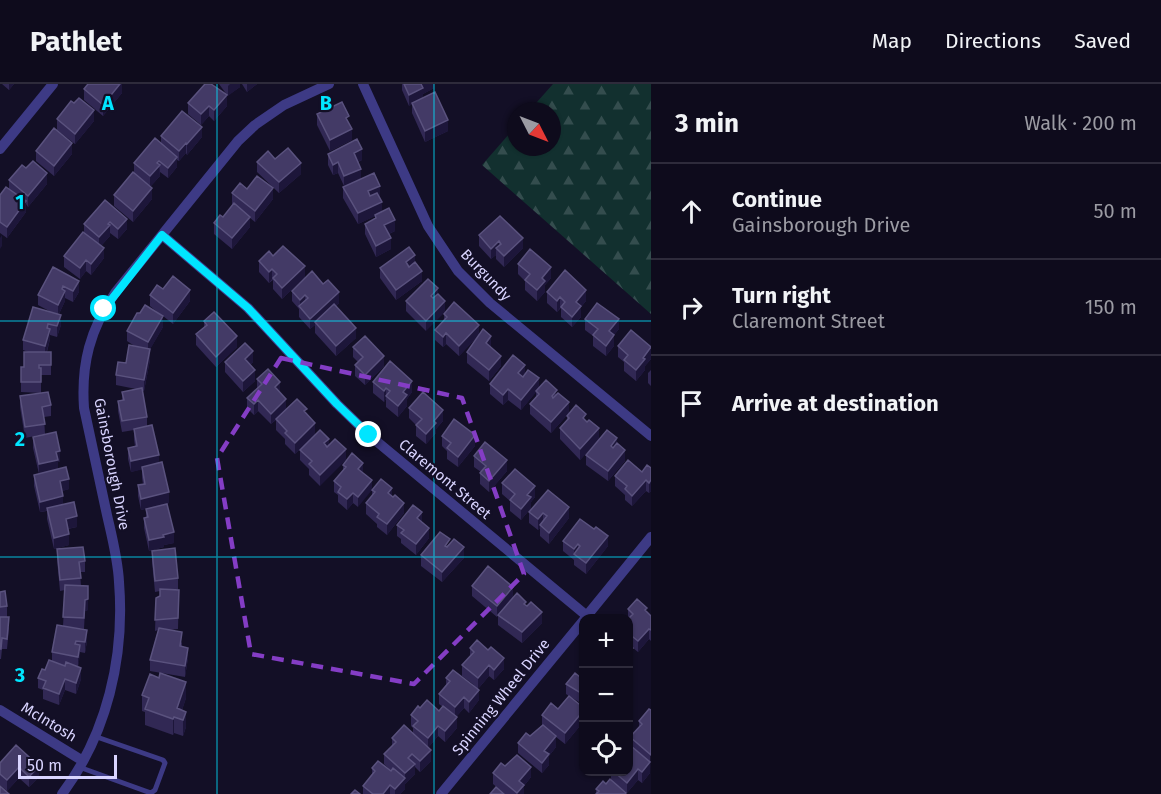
<!DOCTYPE html>
<meta charset="utf-8">
<style>
body{margin:0;font-family:"Fira Sans",sans-serif;background:#171425;color:#f1f3f6}
.controls{position:absolute;right:18px;bottom:18px;display:grid;overflow:hidden;border-radius:12px;box-shadow:0 2px 4px #0004}
.controls button{width:54px;height:54px;display:grid;place-items:center;padding:0;border:0;border-bottom:2px solid #2e2b3b;background:#0e0b1c;color:#f1f3f6;font:30px sans-serif}
.compass{position:absolute;left:507px;top:18px;width:54px;height:54px;border-radius:50%;background:#0e0b1c;box-shadow:0 2px 4px #0004;rotate:132deg}
.scale{position:absolute;left:18px;bottom:15px;width:99px;box-sizing:border-box;padding-left:6px;border:3px solid #d9d4ff;border-top:0;font-size:16px;line-height:21px;white-space:nowrap;color:#d9d4ff;-webkit-text-stroke:4px #130f26;paint-order:stroke}
.stop{position:absolute;width:18px;height:18px;margin:-14px;border:4px solid #00e5ff;border-radius:50%;background:#fff}
.stop.end{background:#00e5ff;border-color:#fff;box-shadow:0 2px 6px #0008}
.list{margin:0;padding:0;list-style:none}
h2{display:flex;justify-content:space-between;align-items:center;height:78px;margin:0;padding:0 24px;font-size:26px}
h2 small{font-size:20px;font-weight:400;color:#9b9ba3}
.list li{display:grid;grid-template-columns:39px 1fr auto;gap:18px;align-items:center;box-sizing:border-box;height:96px;padding:0 24px;border-top:2px solid #2e2b3b}
.list b{display:block;font-size:22px;white-space:nowrap}
.list p{margin:0;font-size:20px;white-space:nowrap;color:#9b9ba3}
.list em{font-size:20px;font-style:normal;color:#9b9ba3}
.icon{flex:none;width:33px;height:33px;fill:none;stroke:currentColor;stroke-width:2;stroke-linecap:round;stroke-linejoin:round}
.map{position:relative;flex:none;width:651px;height:710px;overflow:hidden}
header{display:flex;align-items:center;gap:36px;box-sizing:border-box;height:84px;padding:0 30px;background:#0e0b1c;border-bottom:2px solid #2e2b3b}
header strong{font-size:28px}
nav{display:flex;gap:33px;margin-inline-start:auto;font-size:21px}
main{display:flex}
aside{flex:1;background:#0e0b1c}
.map>svg:first-child{display:block}
.forest{fill:url(#forest-firs)}
.lines{fill:none;stroke-linecap:round;stroke-linejoin:round}
.service{stroke:#3d3a85;stroke-width:5}
.minor{stroke:#3d3a85;stroke-width:10}
.wall{fill:#312854}
.shaded-wall{fill:#1d163a}
.building{fill:#433a66;stroke:#5a527e;stroke-width:1.5}
.route{stroke:#00e5ff;stroke-width:8}
.marked{fill:none;stroke:#843dc5;stroke-width:4.5;stroke-dasharray:12 8;stroke-linejoin:round}
.grid{fill:none;stroke:#00e5ff;stroke-width:1.5;stroke-opacity:0.55}
.labels{text-anchor:middle;dominant-baseline:central;stroke-width:4.5;stroke-linejoin:round;paint-order:stroke}
.street-label{font-size:15px;fill:#d9d4ff;stroke:#130f26}
.grid-label{font-size:20px;text-anchor:middle;font-weight:bold;fill:#00e5ff;stroke:#130f26;stroke-width:4.5;stroke-linejoin:round;paint-order:stroke}
</style>
<header>
<strong>Pathlet</strong>
<nav><a>Map</a><a>Directions</a><a>Saved</a></nav>
</header>
<main>
<div class="map">
<svg width="651" height="710" viewBox="0 0 651 710">
<defs>
<pattern id="forest-firs" width="22" height="20" patternUnits="userSpaceOnUse" patternTransform="scale(1.5)"><rect width="22" height="20" fill="#12302f"/><path d="M5 1l3.5 6h-7zM16 11l3.5 6h-7z" fill="#344d4e"/></pattern>
</defs>
<rect width="100%" height="100%" fill="#130f26"/>
<!-- forest -->
<path class="forest" d="M553 0H651V230L482 81 516 42V63H552V27H529Z"/>
<g class="lines">
<!-- service -->
<path class="service" d="M79 683 151 709 155 706 165 679 163 676 94 652"/>
<!-- minor -->
<path class="minor" d="M363 0 428 142 458 187 490 219 651 352
M0 65 53 0
M162 151 248 224 337 320 369 351 587 532
M585 534 651 453
M0 626 83 677
M62 710C107 650 125 573 119 498 118 476 112 453 107 431 99 395 92 360 84 324 81 280 90 245 115 209L238 57 255 41 284 21 329 0
M441 710 584 536"/>
</g>
<!-- wall -->
<path class="wall" d="M2 0H14L9 6Z
M122 0V9L103 32 84 16V5Z
M219 0H240V3L227 12V22L214 37 209 32 201 41 188 30V19L227 11Z
M242 0H257L247 8Z
M402 0H434V4L423 10V14L448 47 425 58 412 29V20L409 22 402 6Z
M317 30 352 56 330 67 317 41Z
M57 35 94 37 75 60 57 46Z
M161 52 202 53 187 71 186 69 179 77 177 76V83L168 94 160 88V92L150 103 152 115 133 138 114 122V111L134 89V79L161 59Z
M36 67 72 70 54 92 36 77Z
M328 70 362 76 358 78 361 95 380 113H379L382 128 395 147 389 150 391 165 376 173 365 150V140L375 135V132L358 140 343 114V103L344 102 338 89 333 91 328 81Z
M275 75 301 90 279 109 257 88V78Z
M9 96 47 100 28 123 26 120V128L7 154 0 149V111L9 106Z
M247 105 273 115 255 138 250 134V143L232 165 214 150V139L223 133 233 120H232V109Z
M105 116 127 145 118 155 110 149V152L101 162 104 174 91 191 86 187 80 195 64 183V172L84 148V140Z
M479 151 523 164 504 183 496 175V171L491 175 479 162Z
M273 172 305 193 282 215 273 205V196L269 199 259 188V177Z
M518 180 551 194 545 201V208L537 217 525 206V197L518 190Z
M53 183 79 208 73 218 65 214V217L59 230 61 241 57 253 50 251V255L47 268H51V291H41V309L21 308V283H24L28 268 23 266V256L49 227 38 221V211Z
M380 184 422 197 396 216 380 194Z
M428 195 426 247 406 227V217Z
M163 205 190 217 173 240 163 232V243L150 265V276L144 307 142 306 147 333V342L159 379 169 419 141 426 138 412V401L143 400 142 394V385L131 388 128 375V364L135 362 134 356V346L122 348 118 327V317L122 316V308L136 305 116 301V291L126 279 136 263 127 257V247L162 232 150 222V211Z
M292 207 339 219 336 222 356 254 336 272 315 249V241L310 245 299 233V225L292 217Z
M547 208 586 217 581 223V233L572 243 561 233V224L557 228 547 219Z
M444 230 479 251 459 272 446 260 443 263 435 256V246L444 236Z
M585 235 619 245 614 251V262L606 272 593 262V252L585 246Z
M204 237 237 263 216 283 196 261V250L204 243Z
M618 262 651 263V275L645 282V286L636 297 624 287V278L618 273Z
M353 263 384 282 365 301 355 292V281L358 278 353 273Z
M491 263 501 282 489 297 467 279V268Z
M225 278H253L250 281 255 297 243 308 225 288Z
M651 286V302L648 299V289Z
M525 290 539 304 557 310 569 329 551 349 530 330V320L536 313V308L521 326 508 316 503 321 490 310V300Z
M257 295 280 309 286 325 307 330 315 350 295 370 285 360V355L276 346V336L271 340 258 327 254 331 247 324V314L257 304Z
M373 298 412 308 407 315V322L398 333 386 323V315L384 318 373 309Z
M20 312 51 321V332L44 333 45 350 25 354 20 323Z
M409 324 443 337 436 345V349L426 360 416 352V341L409 334Z
M567 332 586 337 599 355 580 376 560 355V344L567 337Z
M442 352 475 362 458 383 447 375V367L442 362Z
M33 353 60 378H58V385L69 405 62 407 63 421 77 443 68 445 69 461 54 465 47 435V427L40 428 34 402V391L39 390 33 364Z
M329 361 320 402 309 391V385L300 376V366Z
M586 371 625 377 608 397 586 381Z
M474 372 507 387 489 408 480 400V389L481 388 474 383Z
M363 379 358 423 353 419 347 426 338 418V411L334 408V397L343 387V381Z
M651 384V407L649 409 646 407 632 422 625 416V411L615 402V392L642 388Z
M502 399 535 413 531 418V424L521 436 510 427V417L502 410Z
M372 406 392 412 404 429 387 451 377 443V440L366 430V419L372 412Z
M548 406 569 434 549 460 540 452V444L538 446 529 439V428Z
M146 425 174 459 164 461V463L149 467 144 444V434L146 433Z
M422 438 429 454 416 471 401 459V455L397 452V441Z
M563 457 608 462 586 490 574 481V476L563 467Z
M450 460 464 474 442 498 421 482V471Z
M57 465 85 477V488H80L81 502 88 526 85 527 84 545 75 544 87 557 85 569 80 568 78 583 81 595 76 610 65 606 59 621 43 615V606L38 604V594L52 577V568L63 542 65 506 60 507 57 476Z
M152 467 178 494V505L173 506H179L178 545 169 546 182 559V563L188 574 185 593 150 587V576L158 546 155 547 156 514 160 512V507L155 508 152 478Z
M472 502 513 513 526 522 542 539 522 559 498 541V531L497 533 472 512Z
M0 508 7 522V533H3L9 544 7 565H2L1 575H0Z
M628 525 647 528 651 532V557L649 555 638 568 628 560Z
M470 564 504 585 494 596 489 592 478 605 479 616 469 629 464 624 456 633 457 644 445 658 438 652 428 664 431 677 420 688 415 683V690L405 700V699V705L400 710H363V702L372 692V684L391 687 384 680V670L392 662V654L413 650V644L411 642V631L420 624 439 627 443 623 439 620V610L446 601V594L474 601 462 592V581L470 572Z
M584 589V621L569 612 584 624V637L565 660 556 653V663L549 672V681L542 689 518 669V659L530 652 542 641V631L558 625 569 612 566 610V600L580 593Z
M142 611 186 614 182 626 186 643 183 652 174 649 173 651 145 641V628L142 627Z
M651 626 650 689 642 699 638 696 627 709 612 697 626 710H596V705L611 696V687H628L630 653 639 643V637Z
M16 661 39 693 29 703 19 694 7 707 0 701V679Z
M505 682 531 693 524 702V710H505L493 700V689Z"/>
<!-- shaded-wall -->
<path class="shaded-wall" d="M9 0H14L9 6Z
M120 0H122V9L103 32V21Z
M230 0H240V3L228 12V2Z
M247 0H257L247 8Z
M421 0H434V4L423 10V15L409 22V11Z
M227 11V22L214 37V26Z
M209 22V32L201 41V30Z
M94 26V37L75 60V50Z
M448 36V47L425 58V47Z
M202 43V53L187 71V60Z
M352 45V56L330 67V56Z
M72 59V70L54 92V82Z
M186 59V69L179 77V67Z
M362 65V76L354 79V69Z
M177 73V83L168 94V84Z
M159 77 160 92 150 103V92Z
M338 78V89L333 91V81Z
M301 79V90L279 109V98Z
M361 85V95L344 103V92Z
M47 89V100L28 123V112Z
M380 102V113L368 118V107Z
M152 104V115L133 138V127Z
M273 104V115L255 138V127Z
M26 117V128L7 154V143Z
M382 118V129L358 140V129Z
M250 133V143L232 165V154Z
M127 135V145L118 155V145Z
M395 136V147L384 152V141Z
M110 138V152L99 164V153Z
M2 151V162L0 165V154Z
M391 154V165L376 173V162Z
M523 154V164L504 183V172Z
M499 157V167L496 164V171L491 175V165Z
M104 164V174L91 191V180Z
M415 171V182L406 189V178Z
M86 176V187L80 195V184Z
M305 182V193L282 215V204Z
M551 183V194L545 201V208L537 217V206L542 194Z
M272 185V195L269 199V188Z
M422 187V197L396 216V206Z
M79 197V208L73 218V207Z
M63 202V211L65 207V217L58 232V221Z
M438 204V215L431 222V212Z
M190 206V217L173 240V229Z
M586 206V217L581 223V233L572 243V233L576 218Z
M339 208V219L316 240 315 238V241L310 245V235Z
M305 211V222L300 224V216Z
M560 213V224L557 228V217Z
M445 217V228L426 247V237Z
M61 231V241L57 253V242Z
M163 232V243L148 269V258Z
M619 235V245L614 251V262L606 272V262L609 247Z
M479 241V251L459 272V262Z
M356 244V254L336 272V262Z
M50 245V255L45 273V262Z
M446 249V260L443 263V253Z
M237 252V263L216 283V273Z
M491 252V263L486 270V259Z
M651 264V275L645 282V286L636 297V286L643 274Z
M150 265V276L144 307V296Z
M253 267V278L245 286V275Z
M384 272V282L365 301V291Z
M501 272V282L489 297V286Z
M525 281V292L518 300V289Z
M255 286V297L243 308V297Z
M539 294V305L521 326V316Z
M412 297V308L407 315V322L398 333V322L403 308Z
M280 298V309L275 303Z
M386 304V315L384 318V307Z
M508 305V316L503 321V311Z
M286 315V326L271 340V330Z
M258 316V327L254 331V320Z
M569 318V329L551 349V338Z
M443 326V337L436 345V349L426 360V350L434 337Z
M315 339V350L295 370V359Z
M599 344V355L580 376V365Z
M475 351V362L458 383V373Z
M617 354V365L611 372V362Z
M329 355V365L324 359Z
M346 365V376L320 402V391Z
M625 366V377L608 397V387Z
M60 367V378H58V386L39 391V380L56 368Z
M159 371V382L131 388V377Z
M507 376V387L489 408V397Z
M363 379V390L358 385Z
M69 395V405L60 408V397Z
M372 396V406L358 423V413Z
M646 396V407L632 422V412Z
M651 396V407L649 409V399Z
M535 402V413L531 418V424L521 436V425L527 411Z
M392 404V415L388 409Z
M169 408V419L141 426V415Z
M353 409V419L347 426V415Z
M63 412V423L40 428V418Z
M404 419V429L387 451V440Z
M569 423V434L549 460V449Z
M422 428V438L417 434Z
M543 429V440L540 441V444L538 446V435Z
M77 432V443L66 445V435Z
M429 444V454L416 471V460Z
M174 448V459L164 461V463L149 467V456L163 451Z
M69 450V461L54 465V454Z
M608 452V462L586 490V479Z
M578 460V471L574 470V476V465Z
M464 463V474L442 498V488Z
M88 502V526L85 527 84 545 85 516Z
M513 503V513L497 533V522Z
M542 528V539L522 559V548Z
M649 545V555L638 568V557Z
M87 546V557L85 569V558Z
M80 561V572L78 583V573Z
M188 564V574L185 593V582Z
M633 564V575L628 580V569Z
M504 574V585L494 596V586Z
M489 581V592L478 605V594Z
M81 584V595L76 610V599Z
M65 595V606L59 621V610Z
M186 598V614L179 635 177 624Z
M479 606V616L469 629V618Z
M464 613V624L455 634V623Z
M584 626V637L565 660V649Z
M186 628V643L183 652V636Z
M174 633V649L173 651V635Z
M457 633V644L445 658V647Z
M438 642V652L428 664V654Z
M556 652V663L549 672V681L542 689V679L544 667Z
M431 666V677L420 688V677Z
M650 678V689L642 699V688Z
M415 680V690L405 700V689Z
M39 682V693L29 703V693Z
M19 683V694L7 707V696Z
M531 683V693L524 702V710H517L519 697Z
M638 685V696L627 709V699Z
M405 694V705L400 710H395V705Z
M390 701V710H383Z"/>
<!-- building -->
<path class="building" d="M88 0H120L103 21 84 5Z
M205 0H211L227 11 214 26 209 22 201 30 188 19Z
M404 0H421L423 4 409 11Z
M435 8 448 36 425 47 412 19Z
M79 14 94 26 75 50 57 35 71 17 74 19Z
M342 18 349 32 346 34 352 45 330 56 317 30Z
M182 27 202 43 187 60 186 59 179 67 161 52Z
M54 44 72 59 54 82 36 67Z
M155 54 177 73 168 84 159 77 157 79 160 81 150 92 134 79Z
M357 55 362 65 354 69 361 85 344 92 338 78 333 81 328 70Z
M288 64 301 79 279 98 257 78 268 67 275 75Z
M33 77 47 89 28 112 9 96 22 81 26 84Z
M133 88 152 104 133 127 114 111Z
M374 89 380 102 368 107 370 112 377 109 382 118 358 129 343 103Z
M257 92 273 104 255 127 232 109 240 99 247 105Z
M6 103 26 117 7 143 0 138V111Z
M105 116 127 135 118 145 110 138 108 140 110 141 99 153 84 140Z
M234 119 250 133 232 154 214 139 220 131 223 133Z
M389 124 395 136 384 141 391 154 376 162 365 140 376 134 375 131Z
M500 132 523 154 504 172 496 164 501 160 499 157 491 165 479 151Z
M83 148 104 164 91 180 86 176 80 184 64 172Z
M283 162 305 182 282 204 273 194 277 190 272 185 269 188 259 177 269 167 273 172Z
M409 163 415 171 406 178 409 183 415 178 422 187 396 206 380 184Z
M530 165 551 183 542 194 545 197 537 206 525 196 530 190 518 180Z
M53 183 79 197 73 207 63 202 62 205 65 207 58 221 38 211Z
M565 186 586 206 576 218 581 222 572 233 561 223 565 218 560 213 557 217 547 208Z
M312 187 323 200 328 196 339 208 310 235 299 222 308 214 305 211 300 216 292 207Z
M173 192 190 206 173 229 150 211 157 201 163 205Z
M428 195 438 204 431 212 433 214 438 210 445 217 426 237 406 217Z
M454 218 479 241 459 262 446 249 443 253 435 246 447 233 444 230Z
M597 219 619 235 609 247 614 251 606 262 593 251 598 245 585 235Z
M334 220 356 244 336 262 315 238Z
M145 221 163 232 148 258 127 247 137 229H140Z
M33 223 61 231 57 242 48 240 47 244 50 245 45 262 23 256Z
M214 228 237 252 216 273 196 250 207 241 204 237Z
M483 245 491 252 486 259 501 272 489 286 467 268Z
M631 246 651 263 643 274 645 275 636 286 624 276 628 271 618 262Z
M365 252 384 272 365 291 355 281 363 273 353 263Z
M245 259 253 267 245 275 255 286 243 297 225 278Z
M129 261 150 265 144 296 116 291 118 278 126 279Z
M24 268H51V281H39V284H41V298H21V283H24Z
M513 271 525 281 518 289 523 293 528 286 539 294 521 316 508 305 503 311 490 300Z
M390 277 412 297 403 308 407 311 398 322 386 312 390 307 386 304 384 307 373 298Z
M268 285 280 298 275 303 286 315 271 330 258 316 254 320 247 314 262 300 257 295Z
M546 296 557 306 552 312 553 314 558 309 569 318 551 338 530 320 539 310 536 307Z
M142 304 147 333 122 337 118 317 124 316 122 308Z
M48 308 51 321 42 323 45 340 25 343 20 312Z
M423 308 443 326 434 337 436 339 426 350 416 341 422 335 409 324Z
M297 315 307 325 304 327 315 339 295 359 285 349 287 347 276 335Z
M576 321 586 330 583 334 587 338 589 336 599 344 580 365 560 344 569 334 567 332Z
M454 335 475 351 458 373 447 364 451 359 442 352Z
M152 341 159 371 131 377 128 364 137 362 134 345Z
M320 346 329 355 324 359 327 363 335 355 346 365 320 391 309 380 312 377 300 366Z
M607 346 617 354 611 362 613 364 617 359 625 366 608 387 586 371Z
M56 348 60 367 56 368 58 376 39 380 33 353Z
M485 358 507 376 489 397 480 389 486 382 474 372Z
M352 369 363 379 358 385 372 396 358 413 353 409 347 415 338 408 341 403 334 397 346 383 343 381Z
M628 376 642 388 647 381 651 384V396L649 399 646 396 632 412 625 405 627 402 615 392Z
M162 378 169 408 141 415 138 401 145 400 142 383Z
M66 383 69 395 60 397 63 412 40 418 34 391Z
M515 385 535 402 527 411 531 413 521 425 510 416 515 410 502 399Z
M381 395 392 404 388 409 393 413 395 411 404 419 387 440 377 433 379 430 366 419 375 408 372 406Z
M548 406 569 423 549 449 540 441 547 432 543 429 538 435 529 428Z
M74 418 77 432 66 435 69 450 54 454 47 424Z
M167 420 174 448 163 451 164 453 149 456 144 434 148 433 146 425Z
M413 421 422 428 417 434 429 444 416 460 401 449 404 446 397 441Z
M580 435 594 445 596 443 608 452 586 479 574 470 580 462 578 460 574 465 563 457Z
M440 448 450 455 445 462 447 463 454 455 464 463 442 488 421 471Z
M83 463 85 477 79 478 81 494 60 496 57 465Z
M175 464 178 494 155 497 152 467Z
M488 482 513 503 497 522 472 502Z
M65 501 88 502V515L85 516 84 534 63 533Z
M160 505 179 506 178 534 155 536 156 514 160 512Z
M5 507 7 522 0 523V508Z
M517 509 526 518 524 520 527 522 531 518 542 528 522 548 498 531Z
M637 515 647 524 645 526 651 532V546L649 545 638 557 628 549V535L633 530 628 525Z
M0 533H9L7 555 2 554 1 565H0Z
M57 541 87 546 85 558 76 557 75 560 80 561 78 573 52 568Z
M159 544 182 548 180 562 188 564 185 582 150 576Z
M477 556 488 566 491 563 504 574 494 586 489 581 478 594 462 581 474 568 470 564Z
M628 560 633 564 628 569Z
M49 576 65 582 66 578 81 584 76 599 65 595 59 610 43 604 46 597 38 594 42 585 45 586Z
M453 586 479 606 469 618 464 613 455 623 439 610 450 597 446 594Z
M160 589 186 598 177 624 186 628 183 636 174 633 173 635 145 625 149 614 142 611 150 590 159 594Z
M575 589 580 593 584 589V611L566 600Z
M569 612 584 624V626L565 649 542 631 551 619 558 625Z
M427 616 439 627 443 622 457 633 445 647 438 642 428 654 413 642 418 637 411 631 418 622 420 624Z
M649 625 651 626V671L630 653 642 640 639 637Z
M404 641 431 666 420 677 412 670 408 674 415 680 405 689 384 670 396 658 392 654Z
M543 641 556 652 544 667 549 670 542 679 518 659 526 649 530 652Z
M16 661 39 682 29 693 19 683 7 696 0 690V679Z
M631 662 650 678 642 688 638 685 627 699 613 687H628V664Z
M517 671 531 683 519 697 524 701 517 709 493 689 501 679 505 682Z
M378 677 391 687 393 684 405 694 395 705 390 701 383 710H373L363 702 375 687 372 684Z
M610 695 626 709 625 710H596L599 707 596 705 603 697 606 700Z
M0 702 9 710H0Z
M496 703 504 710H490Z
M355 706 360 710H351Z"/>
<g class="lines">
<!-- route -->
<path class="route" d="M104 225 162 151 248 224 337 320 369 351"/>
</g>
<!-- marked area -->
<path class="marked" d="M281 274 462 314 524 490 414 600 251 570 217 374Z"/>
<!-- grid -->
<path class="grid" d="M217 0V710M434 0V710M0 237H651M0 473H651"/>
<g class="labels">
<!-- street labels -->
<g class="street-label">
<text transform="translate(486 191) rotate(46)">Burgundy</text>
<text transform="translate(112 380) rotate(79)">Gainsborough Drive</text>
<text transform="translate(445 395) rotate(40)">Claremont Street</text>
<text transform="translate(501 613) rotate(-51)">Spinning Wheel Drive</text>
<text transform="translate(49 638) rotate(31)">McIntosh</text>
</g>
</g>
<g class="grid-label">
<text x="108" y="26">A</text>
<text x="326" y="26">B</text>
<text x="20" y="125">1</text>
<text x="20" y="362">2</text>
<text x="20" y="598">3</text>
</g>
</svg>
<div class="controls">
<button>+</button>
<button>−</button>
<button><svg class="icon" aria-label="locate" viewBox="0 0 24 24"><circle cx="12" cy="12" r="6"/><path d="M12 2v4M12 18v4M2 12h4M18 12h4"/></svg></button>
</div>
<svg class="compass" viewBox="-18 -18 36 36"><path d="M0-13l5 13h-10z" fill="#e53935"/><path d="M0 13l5-13h-10z" fill="#9b9ba3"/></svg>
<div class="scale">50 m</div>
<div class="stop" style="left:104px;top:225px"></div>
<div class="stop end" style="left:369px;top:351px"></div>
</div>
<aside>
<h2>3 min<small>Walk · 200 m</small></h2>
<ul class="list">
<li><svg class="icon" aria-label="ahead" viewBox="0 0 24 24"><path d="M12 20V5M6 11l6-6 6 6"/></svg><div><b>Continue</b><p>Gainsborough Drive</p></div><em>50 m</em></li>
<li><svg class="icon" aria-label="right" viewBox="0 0 24 24"><path d="M7 20v-9h11M14 6l5 5-5 5"/></svg><div><b>Turn right</b><p>Claremont Street</p></div><em>150 m</em></li>
<li><svg class="icon" aria-label="arrive" viewBox="0 0 24 24"><path d="M6 21V4h12l-3 4 3 4H6"/></svg><div><b>Arrive at destination</b></div></li>
</ul>
</aside>
</main>
